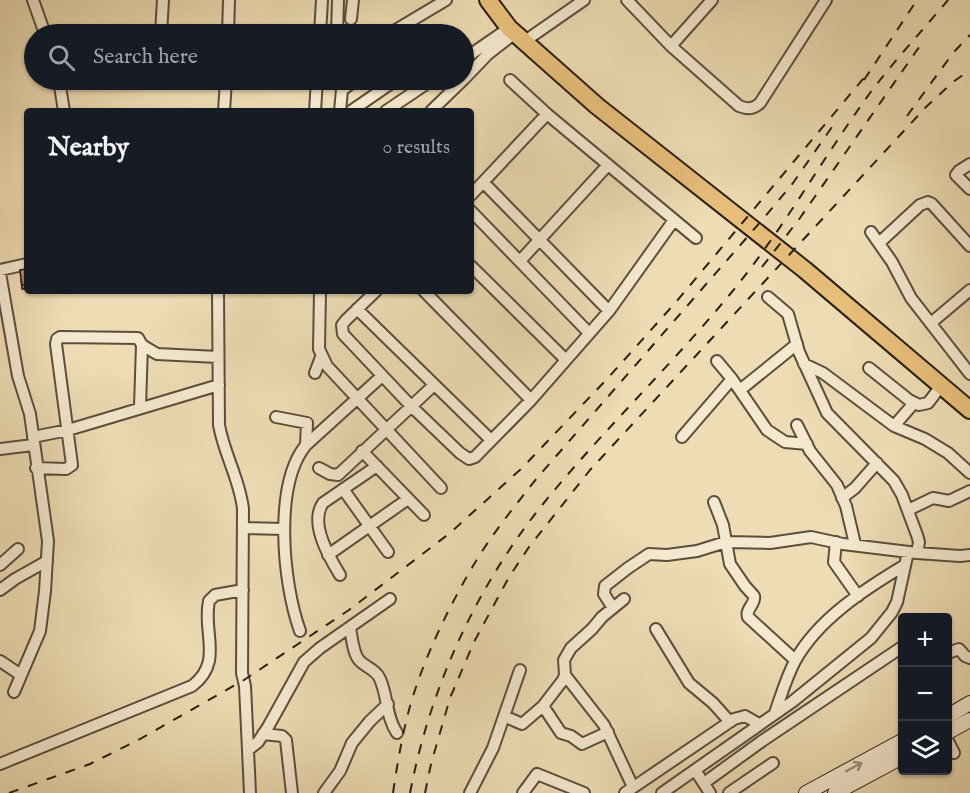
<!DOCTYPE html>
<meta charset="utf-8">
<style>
body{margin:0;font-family:"IM FELL English",serif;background:#242831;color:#f1f3f6}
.controls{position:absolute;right:18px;bottom:18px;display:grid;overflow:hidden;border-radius:6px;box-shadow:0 2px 4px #0004}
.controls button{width:54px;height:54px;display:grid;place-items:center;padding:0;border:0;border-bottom:2px solid #363941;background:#171b24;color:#f1f3f6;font:30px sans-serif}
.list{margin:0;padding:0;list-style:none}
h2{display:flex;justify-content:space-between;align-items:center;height:78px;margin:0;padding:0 24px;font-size:26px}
h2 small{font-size:20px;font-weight:400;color:#9ea1a6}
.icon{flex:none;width:33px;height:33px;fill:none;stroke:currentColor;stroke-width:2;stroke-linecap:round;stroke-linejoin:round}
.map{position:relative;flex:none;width:970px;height:793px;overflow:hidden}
.search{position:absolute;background:#171b24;box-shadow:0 2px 4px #0004;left:24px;top:24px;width:450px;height:66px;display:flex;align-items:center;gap:15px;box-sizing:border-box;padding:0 21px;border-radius:33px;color:#9ea1a6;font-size:22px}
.panel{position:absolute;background:#171b24;box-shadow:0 2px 4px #0004;left:24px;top:108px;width:450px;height:186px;border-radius:6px}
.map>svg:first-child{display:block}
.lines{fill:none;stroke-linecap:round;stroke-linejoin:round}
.minor-casing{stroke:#5b4e3d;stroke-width:14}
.secondary-casing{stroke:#2a1f15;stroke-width:16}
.trunk-casing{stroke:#2a1f15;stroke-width:20}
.minor{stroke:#f4e8ce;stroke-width:10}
.secondary{stroke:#f4e8ce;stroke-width:14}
.trunk{stroke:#e7be7a;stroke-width:16}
.rail{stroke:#2a1f15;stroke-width:2;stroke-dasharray:10 10;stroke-linecap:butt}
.wall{fill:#af7955;stroke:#2a1f15;stroke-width:1.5}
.building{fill:#cb8d63;stroke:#2a1f15;stroke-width:1.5}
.oneway{stroke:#998e7b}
</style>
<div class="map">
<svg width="970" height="793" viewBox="0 0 970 793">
<rect width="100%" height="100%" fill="#eedcb4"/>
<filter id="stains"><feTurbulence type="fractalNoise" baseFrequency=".00333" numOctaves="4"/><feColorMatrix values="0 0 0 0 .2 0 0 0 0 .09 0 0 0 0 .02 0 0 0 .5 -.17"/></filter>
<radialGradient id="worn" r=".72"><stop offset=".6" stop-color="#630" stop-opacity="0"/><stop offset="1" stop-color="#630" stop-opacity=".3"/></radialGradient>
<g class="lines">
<defs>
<path id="minor" d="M33 0 45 34
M627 0 671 46 739 106C747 109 753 110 760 103L826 0
M351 19 353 0
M161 34 163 0
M228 34 229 0
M320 34 322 0
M337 34 338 0
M389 34 446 0
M525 41 584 0
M671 46 712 0
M464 59 509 28
M464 79 488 54 515 33
M59 80 64 111
M510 80 547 114
M224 111 226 80
M315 111 317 80
M340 111 342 90 356 80
M351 111 396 80
M386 111 432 80
M431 111 463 80
M970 164 959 171 956 175 970 189
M484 183 609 311
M471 195 547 114 696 238
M471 211 589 333
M871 232 892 262 911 298 970 374
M879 243 920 205 928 202 932 204 970 246
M520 261 608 165
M471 266 566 360
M0 270 27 264
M0 273 18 376 30 414 48 541 45 591 40 631 14 692
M218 291 219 425C224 454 240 480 243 509L242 673 245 686 250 793
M320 291 319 349 327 366 441 488
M376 291 346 320 342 325 343 334 411 406 460 453 469 459 475 457 531 400 609 311 674 220
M424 291 531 400
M768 297 788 314 799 352 827 413 894 481 902 495 917 535 919 542 917 553
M357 309 491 440
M931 323 970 290
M142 345 157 354 218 357
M717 361 732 379 767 430 785 442 807 444
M804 364 823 373 894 426 925 439 948 453 970 473
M869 368 909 400 919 405 928 403 941 386
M315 373 321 357
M740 390 797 344
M276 417 307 423 306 445
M797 425 810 451 837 485 846 506 855 544
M894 426 914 403
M33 437 68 430 219 385
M682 437 732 379
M0 449 33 445
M362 451 424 515
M36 468 66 469 72 465 56 344 57 339 60 337 138 338 142 345 140 407
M319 468 330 474 338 475 434 385
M343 489 388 552
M842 498 855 488 877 463
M714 502 723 525 730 564 745 586 754 596C756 604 745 609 748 617L795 660
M908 510 933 498 949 501 970 491
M244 528 284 529
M836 542 834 562 858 596
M328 555 408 499
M0 565 18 549
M340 575C329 557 309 523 323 503L377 466
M0 590 15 579 47 561
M613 608 604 594 605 586 628 568 649 554 667 555 697 551 726 542 770 543 811 537 843 544 917 553 960 556 970 555
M350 628C352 638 353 653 359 660 366 668 376 669 380 679 388 697 386 717 397 733
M656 629 689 683 713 703 730 722
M300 631C283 584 273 485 306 445L382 376
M948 653 959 649 965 656 970 658
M0 661 21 675
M565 675 604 725 633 787
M543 706 561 733 571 736 582 744 608 732
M775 713C781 696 786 678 795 661 818 619 865 589 905 565
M504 716 522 724 543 706 563 680 565 675 564 660 571 648 592 629 602 617 624 599
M263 734 282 736 286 740 292 793
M948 741 954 753
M248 750 258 742 268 727 304 662 320 648 390 599
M0 764 192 686C224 662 202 632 209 601L215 595 243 590
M695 770 710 793
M704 783 762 741 902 647
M324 793 340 771 352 743 370 721 388 704
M470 793 493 748 520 670
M523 793 537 774 584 793
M625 793 734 719 745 716 759 724
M662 793 792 702 871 638 892 612 897 602 908 552
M729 793 773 763"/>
<path id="secondary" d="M948 716 970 703
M948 732 970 720
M806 793 902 741
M835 793 902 757"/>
<path id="trunk" d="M488 0 509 28 597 106 805 270 970 410"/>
</defs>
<!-- minor casing -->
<use href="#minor" class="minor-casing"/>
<!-- secondary casing -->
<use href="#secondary" class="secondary-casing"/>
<!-- trunk casing -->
<use href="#trunk" class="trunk-casing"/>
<!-- minor -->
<use href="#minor" class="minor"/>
<!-- secondary -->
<use href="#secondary" class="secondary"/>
<!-- trunk -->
<use href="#trunk" class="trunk"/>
<!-- rail -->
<path class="rail" d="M864 80 917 0
M907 116 953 53 970 35
M762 267 800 218 924 40
M9 793 90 764 140 739 244 680 349 610 450 533 522 468 608 378 676 302 868 73
M393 793C398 759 404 723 415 690 429 648 450 605 473 566 491 535 515 506 537 478L763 219 793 183 832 127
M410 793C430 688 476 587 543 504 602 431 671 366 731 293 783 230 822 159 870 93 894 61 922 31 948 0
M425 793 431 764 450 698 474 642 509 577 529 547 590 470 926 107 953 82 970 70"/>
</g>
<!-- wall -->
<path class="wall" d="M27 269V289H22L20 270Z"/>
<!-- building -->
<path class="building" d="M27 269V284L22 285 20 270Z"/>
<!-- one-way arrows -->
<defs><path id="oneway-shaft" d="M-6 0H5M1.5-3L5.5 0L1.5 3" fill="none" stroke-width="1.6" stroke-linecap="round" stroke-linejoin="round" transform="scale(1.5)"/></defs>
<use class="oneway" href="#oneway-shaft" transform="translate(854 767) rotate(-28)"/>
<rect width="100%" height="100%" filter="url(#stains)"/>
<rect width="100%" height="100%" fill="url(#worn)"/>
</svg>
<div class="controls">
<button>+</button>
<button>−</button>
<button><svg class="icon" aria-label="layers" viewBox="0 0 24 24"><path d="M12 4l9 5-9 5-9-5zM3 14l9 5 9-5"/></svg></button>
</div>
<div class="search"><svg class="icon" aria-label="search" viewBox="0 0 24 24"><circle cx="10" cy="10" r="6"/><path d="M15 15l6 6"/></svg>Search here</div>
<section class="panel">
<h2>Nearby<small>0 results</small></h2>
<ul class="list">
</ul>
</section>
</div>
